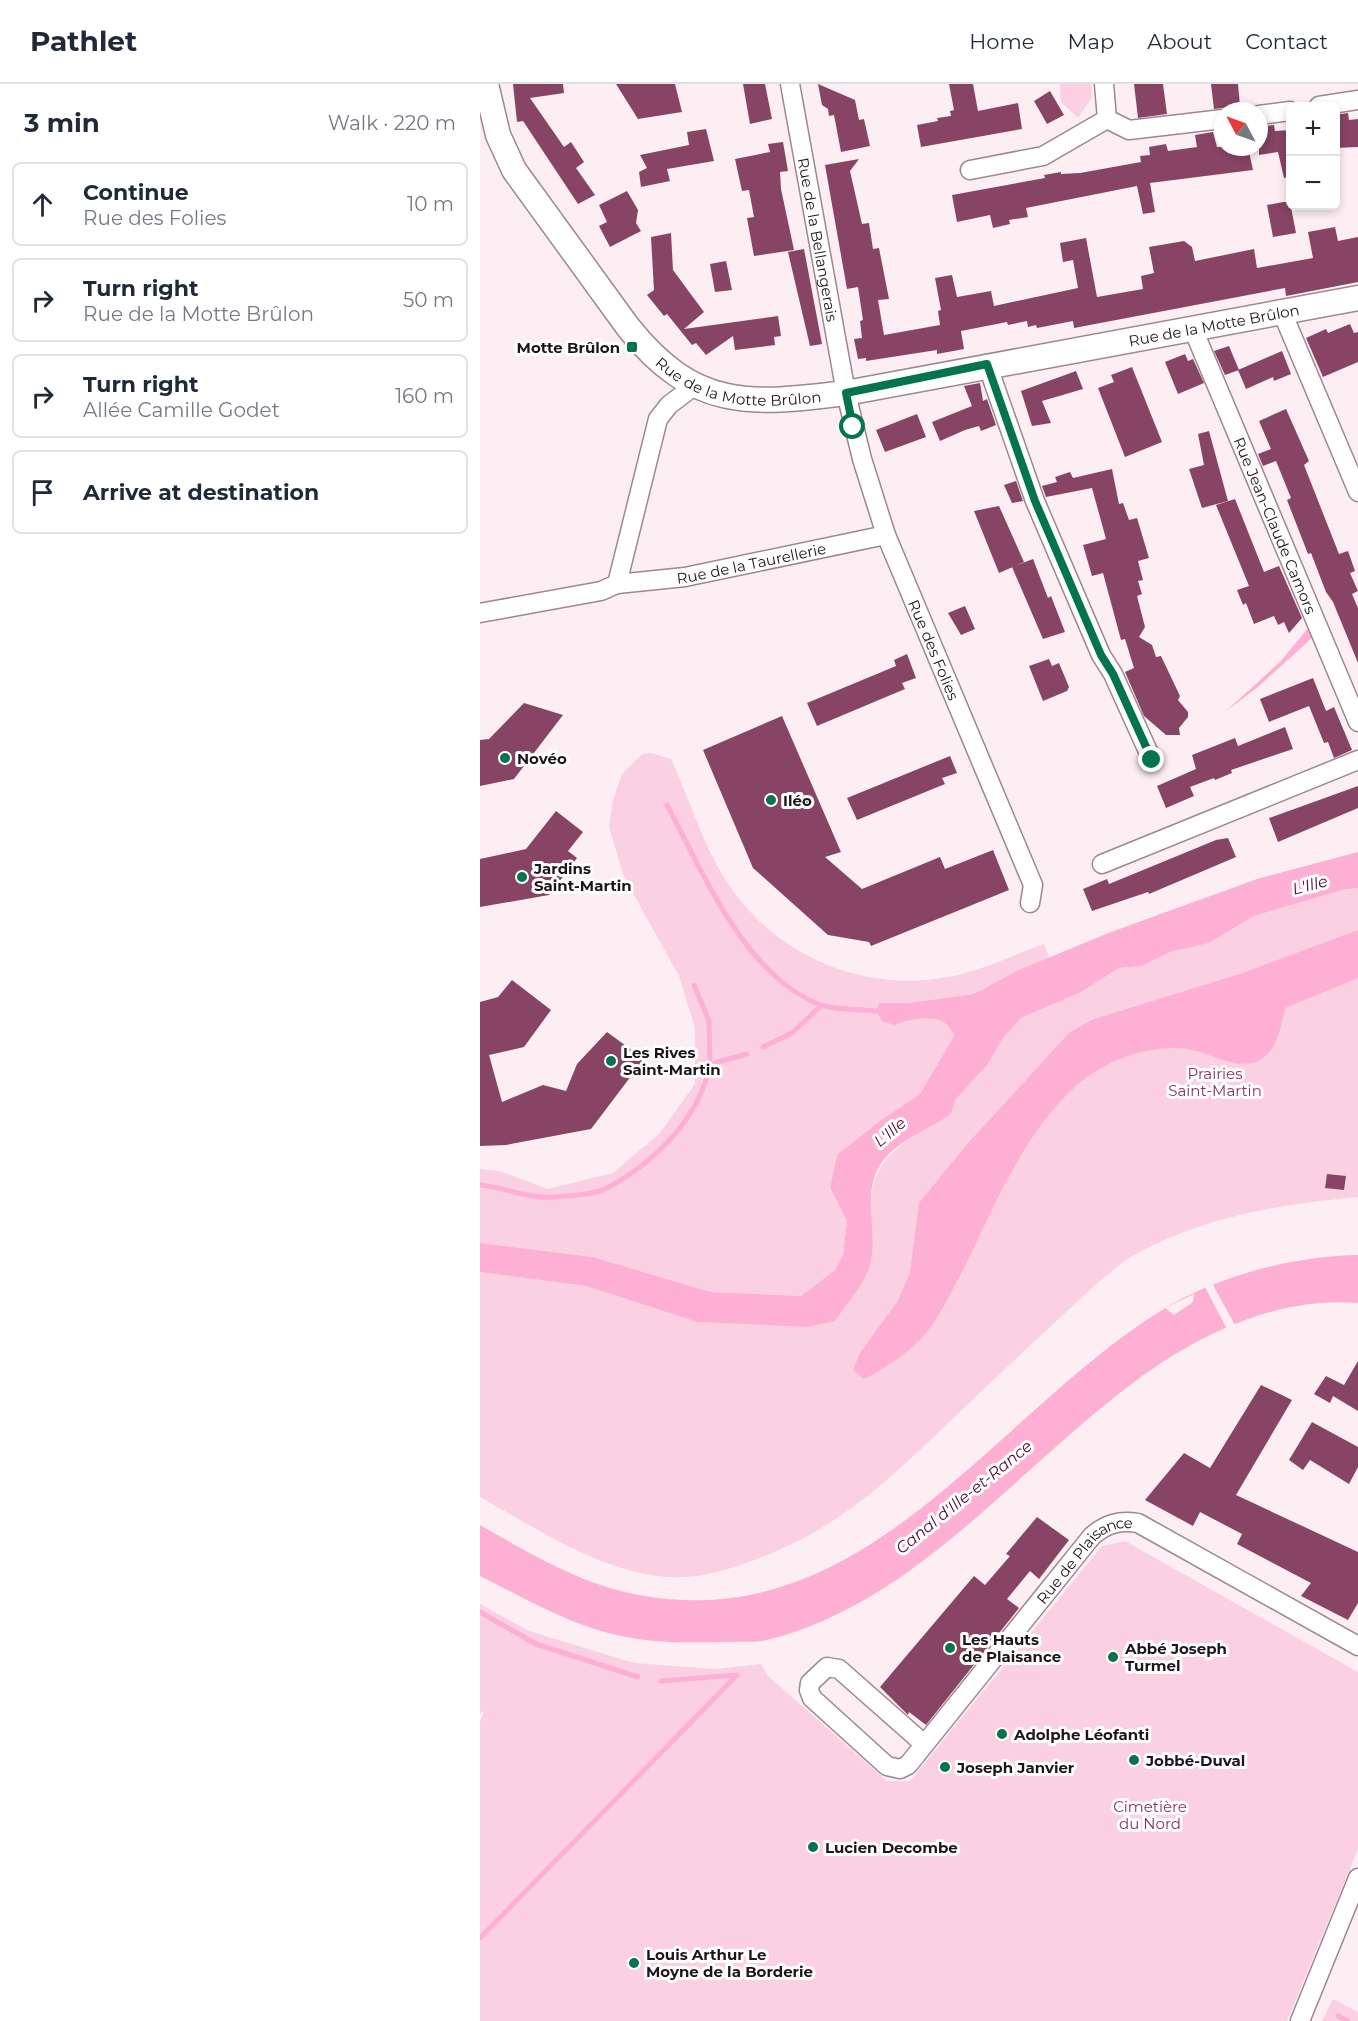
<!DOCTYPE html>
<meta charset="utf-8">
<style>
body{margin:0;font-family:Montserrat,sans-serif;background:#f6f6f7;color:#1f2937}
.controls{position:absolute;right:18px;top:18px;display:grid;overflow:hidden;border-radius:9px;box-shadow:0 3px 9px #0003}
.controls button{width:54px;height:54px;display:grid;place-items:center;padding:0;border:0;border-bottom:2px solid #e0e1e3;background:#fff;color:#1f2937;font:30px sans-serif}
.compass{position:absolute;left:734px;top:18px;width:54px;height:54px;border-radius:50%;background:#fff;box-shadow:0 3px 9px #0003;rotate:311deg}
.stop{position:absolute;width:18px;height:18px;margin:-14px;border:4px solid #04744e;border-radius:50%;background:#fff}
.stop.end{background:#04744e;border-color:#fff;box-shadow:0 2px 6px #0008}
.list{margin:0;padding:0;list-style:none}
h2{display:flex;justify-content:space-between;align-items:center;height:78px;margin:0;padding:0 24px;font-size:26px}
h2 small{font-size:20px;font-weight:400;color:#747a83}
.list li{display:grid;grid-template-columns:39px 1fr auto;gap:18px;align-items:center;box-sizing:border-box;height:84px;margin:0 12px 12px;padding:0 12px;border:2px solid #e0e1e3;border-radius:9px}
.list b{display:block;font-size:22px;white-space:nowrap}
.list p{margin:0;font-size:20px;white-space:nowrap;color:#747a83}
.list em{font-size:20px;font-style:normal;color:#747a83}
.icon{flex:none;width:33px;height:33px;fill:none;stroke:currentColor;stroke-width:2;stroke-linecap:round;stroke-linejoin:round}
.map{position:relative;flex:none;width:878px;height:1937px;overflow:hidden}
header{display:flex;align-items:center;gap:36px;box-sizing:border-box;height:84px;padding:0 30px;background:#fff;border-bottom:2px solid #e0e1e3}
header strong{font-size:28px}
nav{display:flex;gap:33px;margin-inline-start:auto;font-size:21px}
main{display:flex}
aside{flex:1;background:#fff}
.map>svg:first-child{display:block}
.green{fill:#fad0e2}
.water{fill:#fdb0d3}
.pier{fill:#fdeef4}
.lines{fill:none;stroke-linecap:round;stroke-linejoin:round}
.stream{stroke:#fdb0d3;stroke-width:5}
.building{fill:#874465}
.street-casing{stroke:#9d8790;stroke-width:21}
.secondary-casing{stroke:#9d8790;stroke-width:27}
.street{stroke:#fff;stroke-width:18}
.secondary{stroke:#fff;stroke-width:24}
.route{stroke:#04744e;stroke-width:8}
.poi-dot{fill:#04744e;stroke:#fff;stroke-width:2}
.labels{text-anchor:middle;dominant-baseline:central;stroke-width:6;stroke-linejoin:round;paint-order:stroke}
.street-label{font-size:15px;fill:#1d1518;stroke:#fff}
.poi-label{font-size:15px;font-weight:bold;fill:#1d1518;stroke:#fff;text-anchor:start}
.park-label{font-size:15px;fill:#8a3361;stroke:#fff}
.water-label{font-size:16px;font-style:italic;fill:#4d0c31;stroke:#fff}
</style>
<header>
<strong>Pathlet</strong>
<nav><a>Home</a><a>Map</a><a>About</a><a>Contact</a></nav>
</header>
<main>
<aside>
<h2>3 min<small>Walk · 220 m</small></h2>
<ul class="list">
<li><svg class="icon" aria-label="ahead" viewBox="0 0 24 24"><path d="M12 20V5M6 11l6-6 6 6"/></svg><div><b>Continue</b><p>Rue des Folies</p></div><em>10 m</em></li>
<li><svg class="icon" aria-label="right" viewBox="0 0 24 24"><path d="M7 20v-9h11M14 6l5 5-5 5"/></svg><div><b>Turn right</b><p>Rue de la Motte Brûlon</p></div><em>50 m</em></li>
<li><svg class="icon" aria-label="right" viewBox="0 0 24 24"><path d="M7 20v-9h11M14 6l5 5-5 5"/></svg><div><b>Turn right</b><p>Allée Camille Godet</p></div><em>160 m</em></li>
<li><svg class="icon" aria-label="arrive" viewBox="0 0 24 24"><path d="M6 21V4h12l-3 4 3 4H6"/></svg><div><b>Arrive at destination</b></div></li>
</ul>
</aside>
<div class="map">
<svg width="878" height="1937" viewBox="0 0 878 1937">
<rect width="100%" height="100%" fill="#fdeef4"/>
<!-- green -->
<path class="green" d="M580 0H611L612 13 598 34 581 18Z
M171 669 191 675C209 714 222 758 245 795 293 871 381 909 469 893 501 887 533 871 564 860L569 873 494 910 428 919 399 920 414 941C433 934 465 928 474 952L440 1010 397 1039 357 1071 350 1104 367 1137 363 1171 355 1186 321 1212 230 1208 113 1173 0 1159V1085L19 1087 68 1105 133 1089 180 1049 215 1000V944L199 892 144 793 129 743 133 716 142 690 162 670Z
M878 804V1113C800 1120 721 1133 652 1172 639 1180 627 1192 615 1201 572 1241 529 1281 486 1322 412 1392 365 1444 266 1479 242 1488 213 1495 186 1493 119 1487 58 1445 0 1413V1188L106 1202 217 1238 326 1243 392 1166C390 1115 384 1086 431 1054 444 1045 458 1039 471 1030L475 1016 508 980 523 954 541 934 601 908 639 884 662 882 690 868 729 859 774 832 862 806Z
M645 1457 878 1588V1765L807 1937H0V1638L4 1627 0 1629V1520L49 1547 154 1579 235 1585 281 1580 287 1591 407 1697H430L622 1462Z
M853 1915 878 1928V1937H842Z"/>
<!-- water -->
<path class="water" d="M828 544 832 554 778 603 745 628 800 578Z
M878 768V804L862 806 774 832 729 859 690 868 662 882 639 884 601 908 541 934 523 954 508 980 475 1016 471 1030C449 1046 415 1057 400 1081 380 1114 401 1153 388 1187 381 1204 365 1222 355 1237L326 1243 217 1238 106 1202 0 1188V1159L113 1173 230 1208 321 1212 355 1186 363 1171 367 1137 350 1104 357 1071 397 1039 440 1010 474 952C466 927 433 934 414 941L402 937 396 927 399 919H428L494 910 541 885 631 848 777 795Z
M878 846V894L805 924C799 955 791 988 750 978 732 974 717 964 697 964 662 963 623 978 597 1001 544 1048 516 1119 485 1182 473 1204 462 1229 446 1249 430 1268 406 1284 384 1295L373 1286 380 1269 417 1218 430 1189 439 1119 489 1058 590 948 614 935 760 890Z
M878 1171V1219C808 1213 739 1241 681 1279 550 1366 445 1517 287 1556 277 1559 263 1557 252 1558 220 1558 185 1560 152 1554 98 1546 48 1516 0 1492V1441C51 1470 105 1503 165 1512 387 1550 515 1329 682 1226 737 1192 813 1172 878 1171Z"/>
<!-- pier -->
<path class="pier" d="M732 1199 756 1243 748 1247 725 1203Z
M714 1210 713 1218 694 1231 685 1224Z"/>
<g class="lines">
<!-- stream -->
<path class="stream" d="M187 721C223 788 265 893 341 921 357 926 379 925 396 927
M214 901 229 937 230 980
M283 963 312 949 342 921
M0 1101C24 1103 48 1115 73 1113 88 1112 114 1111 127 1104 174 1079 220 1034 230 980L267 970
M0 1528 56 1560 158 1593
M181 1597 257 1591
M0 1854 257 1591
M858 1932 868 1937"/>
</g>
<!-- building -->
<path class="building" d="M33 0H83L84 9 50 14 84 63 91 58 104 78 96 84 115 111 98 120 43 37 37 38Z
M136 0H195L202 28 158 35Z
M263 0H285L292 35 270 40Z
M338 0 375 16 379 36 384 35 390 62 361 68 354 31 349 32 348 25 342 21Z
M469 0H493L498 27 538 19 542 45 441 63 437 41 458 37 457 34 471 32 470 27 474 26Z
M654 0H683L687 30 658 34Z
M731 0H758L760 22 734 25Z
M570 7 584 31 567 40 554 17Z
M868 29 869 36 878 35V63L855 64V31Z
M794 41 795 47 810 46V93L804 94 798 68 779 71V43Z
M226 45 234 77 187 85 190 97 161 103 159 88 167 84 160 71 209 61 207 48Z
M733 48 737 63H768L773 86 670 99 675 128 663 130 657 102 546 124 548 133 529 136 530 140 513 144 510 131 477 138 472 111 565 94 564 91 581 88V90L600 89 661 78 660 72 670 71 669 63 686 60 688 67 717 63 715 51Z
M303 58 308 87 300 88 301 105 314 166 274 172 267 134 274 133 269 106 262 107 255 75 290 68 288 60Z
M379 75 370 87 382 140 389 139 393 165 399 164 409 215 398 216 404 251 460 241 458 227 461 226 455 194 472 191 477 213 511 207 514 222 598 204 593 176 583 178 580 159 606 154 617 213 663 205 661 192 674 189 669 163 704 157 712 163 715 177 774 165 777 184 833 174 828 148 855 143 858 157 878 153V198L806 212 805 204 594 244 593 237 557 244 556 241 548 243 547 237 528 241 527 238 481 247 484 265 457 270V266L386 277V274L378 275 374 255 382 254 380 237 383 236 378 203 367 205 345 81Z
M147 107 158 126 156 139 161 147 130 163 119 142 127 138 119 121Z
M803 118H810L816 149 793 153 787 121Z
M191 149 193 186 224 228 204 245 298 232 301 252 294 253 295 261 255 266 253 252 226 271 216 259 212 261 187 230 184 232 167 211 174 206 171 153Z
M324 165 342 260 330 262 308 168Z
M246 177 252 206 235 208 230 180Z
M870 240 874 249 878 248V278L843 293 826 254 846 245 848 249Z
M749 262 759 286 745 291 734 267Z
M802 267 811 290 794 297 793 293 766 305 758 286Z
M705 270 708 277 713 275 724 299 698 310 685 278Z
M652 283 682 358 645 373 618 304 634 298 631 291Z
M596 287 603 305 562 317 571 339 552 342 541 307Z
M500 299 503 317 507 315 516 341 501 347 499 342 485 346 460 357 452 338 492 322 484 302Z
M806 325 829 377 824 381 859 470 868 467 875 487 870 489 878 507 872 510 878 524V579L853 518 846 508 831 469 828 470 807 416 811 414 796 377 783 382 778 370 791 365 779 337Z
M437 330 446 353 405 368 396 346Z
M729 347 748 417 722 424 709 385 724 381 718 350Z
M632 385 639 420 643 419 649 436 657 434 669 474 658 477 663 496 658 497 662 510 657 512 665 543 659 553 672 561 676 573 681 572 700 612 698 616 708 628V633L699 644 700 651H686L664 632 645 588 654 584 645 555 641 556 623 489 612 492 603 461 626 455 612 404 566 413 562 402 577 398 575 393 590 388 593 394Z
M536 397 543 417 532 419 524 401Z
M755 415 784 488 799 482 822 534 809 549 804 538 798 541 794 532 774 540 766 519 763 521 757 506 769 502 736 421Z
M519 422 544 478 519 489 494 427Z
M553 475 568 514 571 512 585 548 563 555 532 483Z
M485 522 495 545 481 551 468 529Z
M427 570 436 594 422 599 425 605 337 642 327 619 416 582 414 576Z
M569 575 572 582 579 579 589 603 587 607 563 617 549 582Z
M833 594 846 627 854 623 872 666 854 674 848 658 844 659 829 622 789 638 780 615Z
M44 619 83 631 34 695 0 702V656L9 655Z
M302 632 361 768 345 773 382 805 460 773 465 785 513 766 529 806 391 862 389 858 348 851 273 784 223 666Z
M805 643 813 665 751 686 752 689 735 696 734 694 710 703 714 712 686 724 677 702 716 685 712 671 755 654 758 662Z
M470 672 477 689 462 694 465 700 377 736 367 714Z
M878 702V724L798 758 789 734Z
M76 727 103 748 88 767 97 774 69 811 0 823V775L46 765Z
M748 754 756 773 669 810 668 808 612 827 603 805 627 795 629 800 736 756Z
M32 896 71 926 44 963 9 971 22 1018 63 1001 86 1007 97 980 127 948 164 975 111 1045 26 1061 0 1062V918L18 913Z
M847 1090 866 1092 864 1106 845 1104Z
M878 1277V1327L853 1312 850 1319 834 1310 846 1292 864 1301Z
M781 1301 812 1316 756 1411 878 1468V1519L868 1536 821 1512 831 1499 757 1460 762 1450 720 1428 713 1442 665 1416 704 1369 730 1384Z
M832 1338 878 1363V1383L869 1400 830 1376 823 1386 809 1376Z
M557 1433 589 1456 559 1495 550 1487 527 1515 539 1524 446 1641 429 1628 428 1631 400 1603 494 1492 505 1501 530 1472 526 1470Z"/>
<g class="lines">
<defs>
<g id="street">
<path id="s1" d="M310 0 366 309 382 375 406 451 553 801 550 819"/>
<path d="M624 0 627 35 649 46 743 35"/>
<path d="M839 22 878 16"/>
<path d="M779 31 810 27"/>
<path d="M490 86 563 72 627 35"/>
<path d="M802 228 878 408"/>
<path id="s2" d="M713 245 878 638"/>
<path d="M507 280 555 417 621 571 633 590 672 676"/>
<path id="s3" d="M137 500 205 493 406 451"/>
<path d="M0 529 121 507 137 500 178 335 189 321 214 302"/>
<path d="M622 780 878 676"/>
<path id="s4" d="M444 1660 359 1585 347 1583 330 1599 329 1606 332 1614 407 1682 420 1685 428 1681 612 1452C626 1440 639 1436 658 1439L878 1562"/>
<path d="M820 1937 878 1794"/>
</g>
<g id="secondary">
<path id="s5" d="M6 0 18 51 34 86 148 243C214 326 269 321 366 309L878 214"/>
</g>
</defs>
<!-- street casing -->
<use href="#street" class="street-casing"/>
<!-- secondary casing -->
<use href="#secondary" class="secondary-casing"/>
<!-- street -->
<use href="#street" class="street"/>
<!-- secondary -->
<use href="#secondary" class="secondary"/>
</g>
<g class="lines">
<!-- route -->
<path class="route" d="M373 343 366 309 507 280 555 417 621 571 633 590 672 676"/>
</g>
<!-- markers -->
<g class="poi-dot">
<rect x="146" y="257" width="12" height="12" rx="3"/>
<circle cx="25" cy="674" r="6"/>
<circle cx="291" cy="716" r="6"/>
<circle cx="42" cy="793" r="6"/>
<circle cx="131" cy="977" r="6"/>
<circle cx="470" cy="1564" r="6"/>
<circle cx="633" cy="1573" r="6"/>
<circle cx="522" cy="1650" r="6"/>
<circle cx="654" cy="1676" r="6"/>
<circle cx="465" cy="1683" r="6"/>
<circle cx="333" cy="1763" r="6"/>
<circle cx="154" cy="1879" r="6"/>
</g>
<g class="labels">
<!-- street labels -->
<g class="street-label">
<text stroke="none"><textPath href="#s1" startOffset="158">Rue de la Bellangerais</textPath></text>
<text stroke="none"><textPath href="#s5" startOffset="902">Rue de la Motte Brûlon</textPath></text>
<text stroke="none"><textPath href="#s5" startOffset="416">Rue de la Motte Brûlon</textPath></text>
<text stroke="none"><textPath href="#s2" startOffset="213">Rue Jean-Claude Camors</textPath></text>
<text stroke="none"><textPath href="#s3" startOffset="136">Rue de la Taurellerie</textPath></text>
<text stroke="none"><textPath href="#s1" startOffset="586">Rue des Folies</textPath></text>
<text stroke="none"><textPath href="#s4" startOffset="562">Rue de Plaisance</textPath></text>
</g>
<!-- poi labels -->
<g class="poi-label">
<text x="140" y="263" text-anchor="end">Motte Brûlon</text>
<text x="37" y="674">Novéo</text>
<text x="303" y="716">Iléo</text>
<text x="54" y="784">Jardins<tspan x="54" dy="17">Saint-Martin</tspan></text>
<text x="143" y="968">Les Rives<tspan x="143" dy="17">Saint-Martin</tspan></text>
<text x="482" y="1555">Les Hauts<tspan x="482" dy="17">de Plaisance</tspan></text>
<text x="645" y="1564">Abbé Joseph<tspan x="645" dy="17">Turmel</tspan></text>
<text x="534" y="1650">Adolphe Léofanti</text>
<text x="666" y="1676">Jobbé-Duval</text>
<text x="477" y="1683">Joseph Janvier</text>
<text x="345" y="1763">Lucien Decombe</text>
<text x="166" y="1870">Louis Arthur Le<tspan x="166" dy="17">Moyne de la Borderie</tspan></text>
</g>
<!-- park labels -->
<g class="park-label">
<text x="735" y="989">Prairies<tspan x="735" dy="17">Saint-Martin</tspan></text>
<text x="670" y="1722">Cimetière<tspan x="670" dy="17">du Nord</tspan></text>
</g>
<!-- water labels -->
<g class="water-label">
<text transform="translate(830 801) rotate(-14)">L'Ille</text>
<text transform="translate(410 1048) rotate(-40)">L'Ille</text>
<text transform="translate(484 1413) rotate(-39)">Canal d'Ille-et-Rance</text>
</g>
</g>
</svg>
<div class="controls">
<button>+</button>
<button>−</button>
</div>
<svg class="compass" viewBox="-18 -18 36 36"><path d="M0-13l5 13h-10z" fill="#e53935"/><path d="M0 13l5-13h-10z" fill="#747a83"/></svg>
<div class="stop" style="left:373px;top:343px"></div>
<div class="stop end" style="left:672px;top:676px"></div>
</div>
</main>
